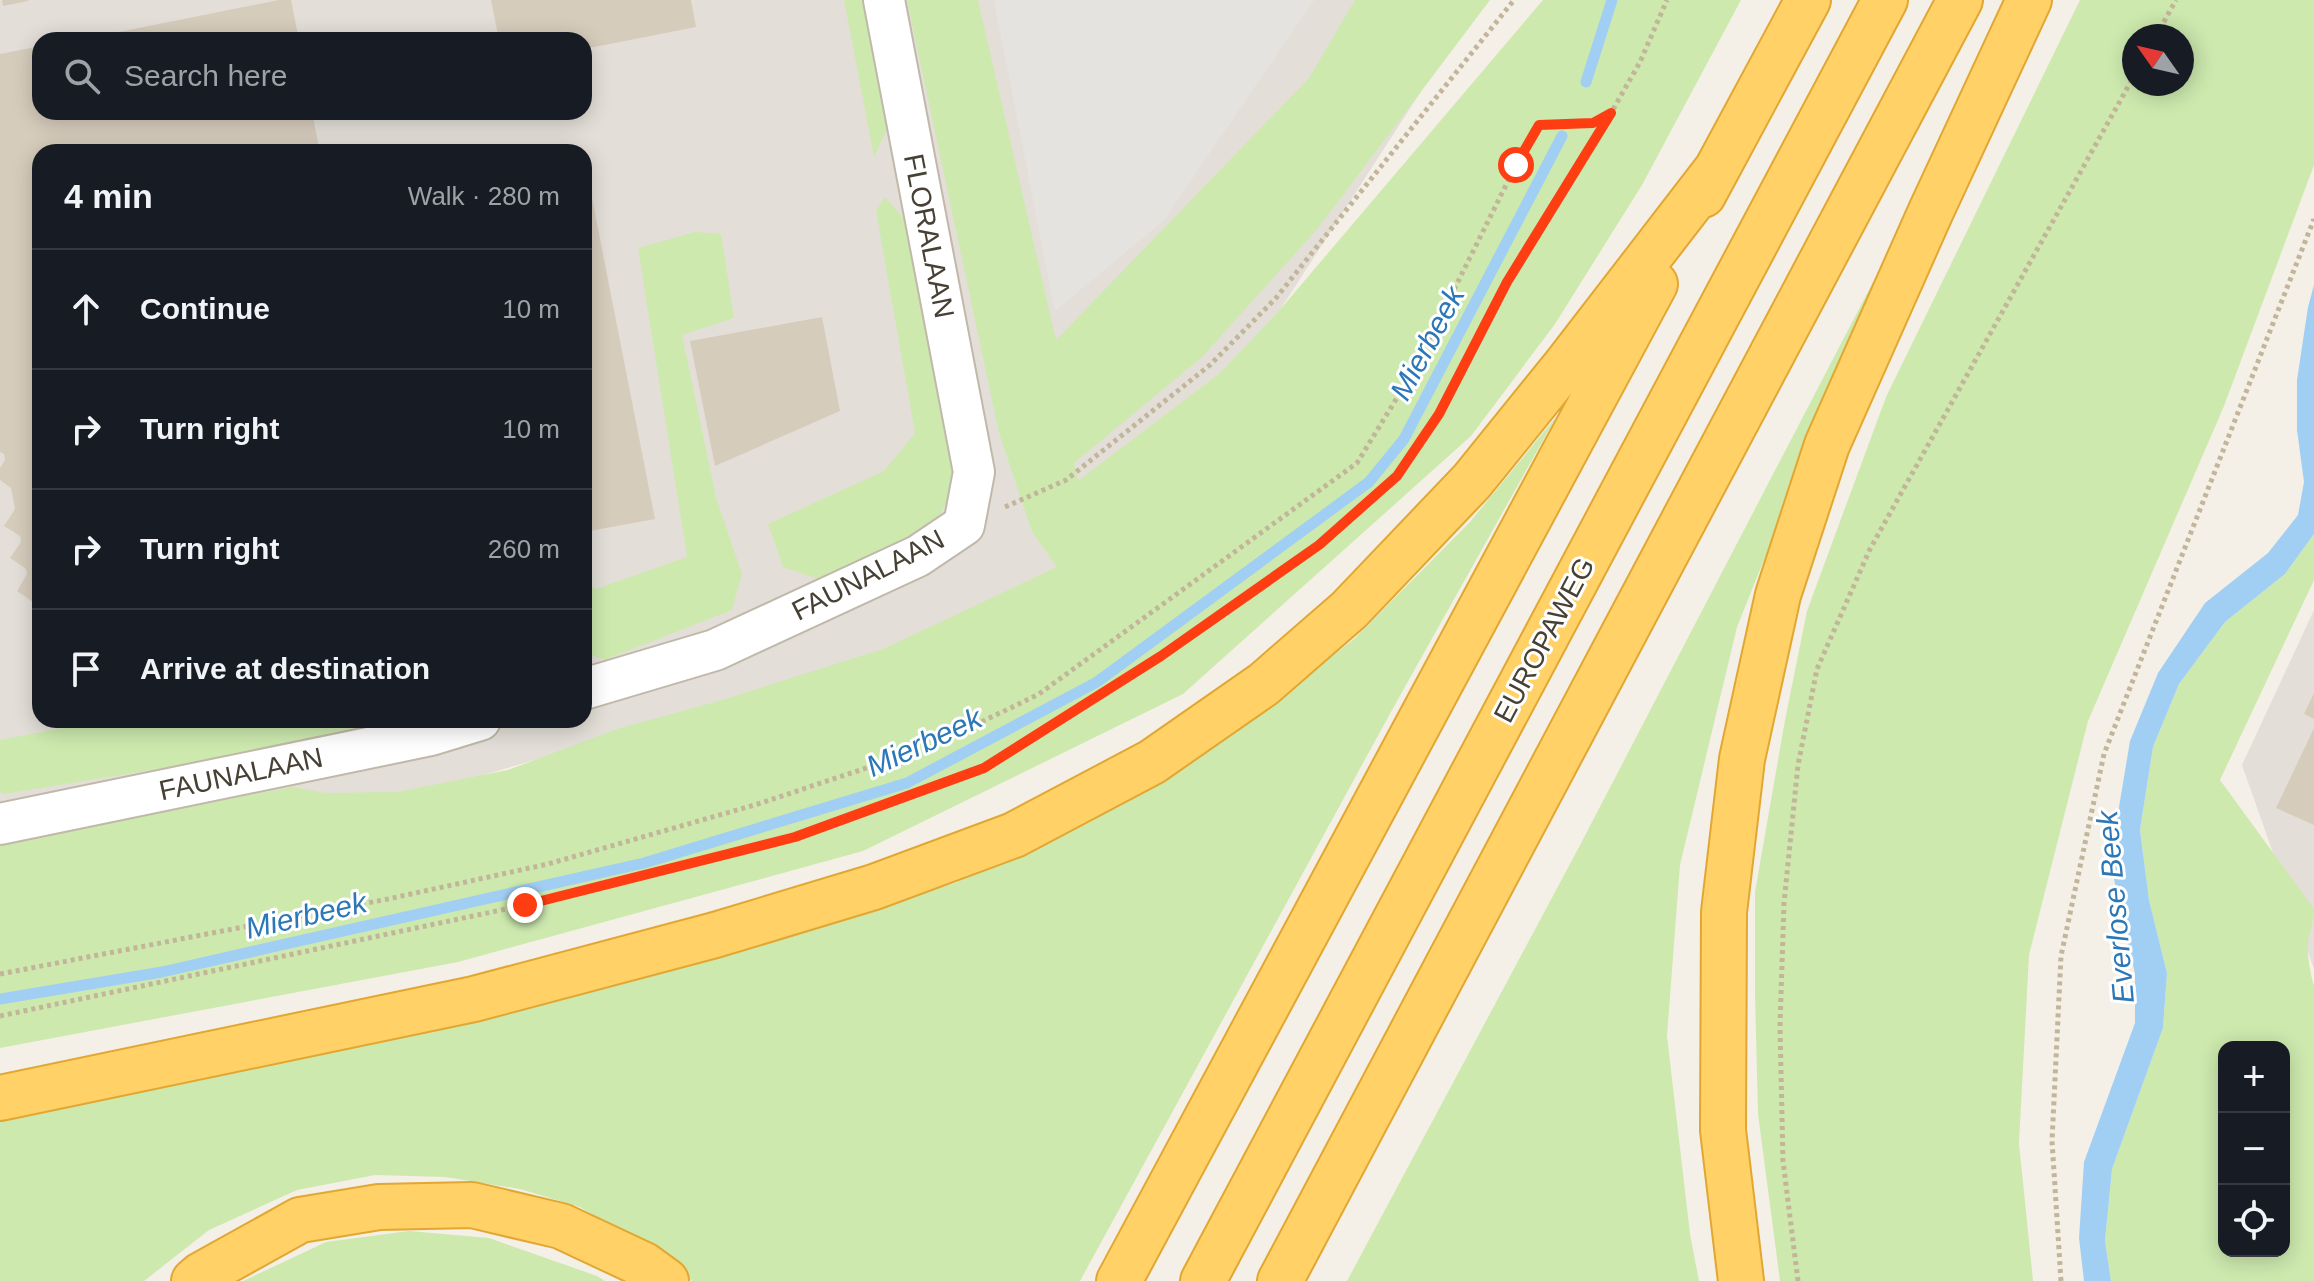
<!DOCTYPE html>
<meta charset="utf-8">
<style>
body{margin:0;font-family:Arial,sans-serif;background:#20242c;color:#f1f3f6}
.controls{position:absolute;right:24px;bottom:24px;display:grid;overflow:hidden;border-radius:16px;box-shadow:0 4px 20px #0003}
.controls button{width:72px;height:72px;display:grid;place-items:center;padding:0;border:0;border-bottom:2px solid #363941;background:#171b24;color:#f1f3f6;font:40px sans-serif}
.compass{position:absolute;left:2122px;top:24px;width:72px;height:72px;border-radius:50%;background:#171b24;box-shadow:0 4px 20px #0003;rotate:304deg}
.stop{position:absolute;width:24px;height:24px;margin:-18px;border:6px solid #ff3d12;border-radius:50%;background:#fff}
.stop.end{background:#ff3d12;border-color:#fff;box-shadow:0 2px 8px #0008}
.list{margin:0;padding:0;list-style:none}
h2{display:flex;justify-content:space-between;align-items:center;height:104px;margin:0;padding:0 32px;font-size:34px}
h2 small{font-size:26px;font-weight:400;color:#9ea1a6}
.list li{display:grid;grid-template-columns:52px 1fr auto;gap:24px;align-items:center;box-sizing:border-box;height:120px;padding:0 32px;border-top:2px solid #363941}
.list b{display:block;font-size:30px;white-space:nowrap}
.list em{font-size:26px;font-style:normal;color:#9ea1a6}
.icon{flex:none;width:44px;height:44px;fill:none;stroke:currentColor;stroke-width:2;stroke-linecap:round;stroke-linejoin:round}
.map{position:relative;flex:none;width:2314px;height:1281px;overflow:hidden}
.search{position:absolute;background:#171b24;box-shadow:0 4px 20px #0003;left:32px;top:32px;width:560px;height:88px;display:flex;align-items:center;gap:20px;box-sizing:border-box;padding:0 28px;border-radius:24px;color:#9ea1a6;font-size:30px}
.panel{position:absolute;background:#171b24;box-shadow:0 4px 20px #0003;left:32px;top:144px;width:560px;height:584px;border-radius:24px}
.map>svg:first-child{display:block}
.industrial{fill:#e3dfd8;fill-rule:evenodd}
.green{fill:#cde9ae;fill-rule:evenodd}
.parking{fill:#e5e3df}
.water{fill:#a1cff3}
.lines{fill:none;stroke-linecap:round;stroke-linejoin:round}
.stream{stroke:#a1cff3;stroke-width:11}
.building{fill:#d6ccbc}
.street-casing{stroke:#c0b8a9;stroke-width:44}
.highway-casing{stroke:#e2a732;stroke-width:48}
.path{stroke:#c2b59a;stroke-width:5;stroke-dasharray:4 4;stroke-linecap:butt}
.street{stroke:#fff;stroke-width:40}
.highway{stroke:#ffd166;stroke-width:44}
.route{stroke:#ff3d12;stroke-width:10}
.labels{text-anchor:middle;dominant-baseline:central;stroke-width:6;stroke-linejoin:round;paint-order:stroke}
.street-label{font-size:28px;fill:#474135;stroke:#fff}
.water-label{font-size:30px;font-style:italic;fill:#2b77b7;stroke:#fff}
</style>
<div class="map">
<svg width="2314" height="1281" viewBox="0 0 2314 1281">
<rect width="100%" height="100%" fill="#f4f0e7"/>
<!-- industrial -->
<path class="industrial" d="M0 0H1480L1096 595 0 917ZM40 40H584V112H40ZM40 152H584V720H40Z
M2314 610V969L2242 765Z"/>
<!-- green -->
<path class="green" d="M844 0H869L890 123 874 157Z
M907 0H978L1056 340 1309 78 1355 0H1490L1319 227 1202 357 1074 463 1078 481 1220 373 1278 312 1543 0H1741L1642 185 1555 324 1471 436 1183 694 863 851 458 962 0 1048V841L293 787 326 793 397 792 508 770 617 729 719 701 883 649 1057 567 1032 532 999 433Z
M2080 0H2314V165L2224 406 2088 721 2029 955 2019 1143 2033 1281H1780L1758 1114 1755 994V892L1785 720 1807 611 1886 397ZM2134 36H2182V84H2134Z
M885 197 913 229 958 480 937 520 827 582 783 567 768 524 884 471 915 433 876 211Z
M695 232 721 234 734 318 682 335 716 497 742 574 732 610 604 660 584 652V582L596 589 687 557 638 248Z
M1885 259 1737 627 1680 865 1667 1036 1690 1234 1699 1281H1347L1578 849Z
M1556 417 1392 710 1080 1281H692L658 1254 580 1207 520 1189 445 1177 375 1175 297 1190 209 1230 144 1281H0V1112L768 941 955 883 1088 823 1221 743 1354 639 1470 522Z
M2314 534V580L2220 780 2314 909C2314 920 2310 930 2308 941 2307 956 2310 972 2314 986V1281H2111L2105 1241 2112 1169 2163 1028 2167 973 2149 900 2140 830 2153 747 2179 684 2225 622 2285 574ZM2224 1047H2284V1251H2224Z
M103 720H388L354 737 4 794 0 792V740Z
M409 1231 489 1238 597 1276 605 1281H243L326 1242Z"/>
<!-- parking -->
<path class="parking" d="M994 0H1314L1164 220 1055 311Z"/>
<!-- water -->
<path class="water" d="M2314 285V534L2285 574 2225 622 2179 684 2153 747 2140 830 2149 900 2167 973 2163 1028 2112 1169 2105 1241 2111 1281H2084L2079 1238 2084 1162 2135 1023V974L2110 861 2130 741 2158 673 2205 603 2268 553 2298 515 2304 482 2297 430V380L2308 307Z"/>
<g class="lines">
<!-- stream -->
<path class="stream" d="M1586 82 1612 0
M0 999 162 972 644 863 907 783 1097 682 1369 482 1404 439 1562 136"/>
</g>
<!-- building -->
<path class="building" d="M2 0H28V1L3 6Z
M279 0H291L299 40H79Z
M491 0H691L696 27 584 49V40H499Z
M40 46V112H312L320 152H40V611L35 612 33 602 17 591 27 574 26 569 10 558 21 542 20 536 4 526 15 509 11 488 0 480V468L5 460 4 454 0 452V54Z
M591 193 655 519 584 532V194Z
M822 317 840 411 715 466 690 341Z
M2314 693V719L2304 714Z
M2314 728V825L2276 808Z"/>
<g class="lines">
<defs>
<path id="street" d="M584 689 715 650 918 556 964 525 974 472 884 0
M0 824 431 735 480 720"/>
<path id="highway" d="M1703 195 1808 0
M0 1098 474 999 715 935 874 887 1014 835 1152 762 1264 684 1349 610 1472 481 1569 361 1717 169
M194 1281 201 1275 300 1220 379 1207 472 1205 561 1226 644 1265 666 1281
M1119 1281 1655 284
M1203 1281 1885 0
M1280 1281 1960 0
M1741 1281 1723 1130 1724 912 1742 759 1778 595 1827 445 1931 211 2029 0"/>
</defs>
<!-- street casing -->
<use href="#street" class="street-casing"/>
<!-- highway casing -->
<use href="#highway" class="highway-casing"/>
<!-- path -->
<path class="path" d="M2156 36 2176 0
M1005 507 1066 480 1210 365 1276 298 1514 0
M0 974 388 899 548 864 758 804 932 746 1039 694 1357 463 1414 370 1516 165 1539 125 1593 123 1611 113 1640 62 1667 0
M0 1016 525 905 795 837 984 768 1161 656 1319 545 1397 476 1439 414 1507 282 1610 114
M1798 1281 1783 1161 1780 1026 1784 903 1798 765 1817 669 1870 549 2134 76
M2061 1281 2052 1141 2061 956 2104 754 2314 219"/>
<!-- street -->
<use href="#street" class="street"/>
<!-- highway -->
<use href="#highway" class="highway"/>
</g>
<g class="lines">
<!-- route -->
<path class="route" d="M525 905 795 837 984 768 1161 656 1319 545 1397 476 1439 414 1507 282 1611 113 1593 123 1539 125 1516 165"/>
</g>
<g class="labels">
<!-- street labels -->
<g class="street-label">
<text transform="translate(929 236) rotate(79)">FLORALAAN</text>
<text transform="translate(868 575) rotate(-27)">FAUNALAAN</text>
<text transform="translate(1544 640) rotate(-62)">EUROPAWEG</text>
<text transform="translate(241 774) rotate(-12)">FAUNALAAN</text>
</g>
<!-- water labels -->
<g class="water-label">
<text transform="translate(1427 343) rotate(-62)">Mierbeek</text>
<text transform="translate(924 742) rotate(-25)">Mierbeek</text>
<text transform="translate(2115 907) rotate(-95)">Everlose Beek</text>
<text transform="translate(306 915) rotate(-13)">Mierbeek</text>
</g>
</g>
</svg>
<div class="controls">
<button>+</button>
<button>−</button>
<button><svg class="icon" aria-label="locate" viewBox="0 0 24 24"><circle cx="12" cy="12" r="6"/><path d="M12 2v4M12 18v4M2 12h4M18 12h4"/></svg></button>
</div>
<svg class="compass" viewBox="-18 -18 36 36"><path d="M0-13l5 13h-10z" fill="#e53935"/><path d="M0 13l5-13h-10z" fill="#9ea1a6"/></svg>
<div class="stop" style="left:1516px;top:165px"></div>
<div class="stop end" style="left:525px;top:905px"></div>
<div class="search"><svg class="icon" aria-label="search" viewBox="0 0 24 24"><circle cx="10" cy="10" r="6"/><path d="M15 15l6 6"/></svg>Search here</div>
<section class="panel">
<h2>4 min<small>Walk · 280 m</small></h2>
<ul class="list">
<li><svg class="icon" aria-label="ahead" viewBox="0 0 24 24"><path d="M12 20V5M6 11l6-6 6 6"/></svg><div><b>Continue</b></div><em>10 m</em></li>
<li><svg class="icon" aria-label="right" viewBox="0 0 24 24"><path d="M7 20v-9h11M14 6l5 5-5 5"/></svg><div><b>Turn right</b></div><em>10 m</em></li>
<li><svg class="icon" aria-label="right" viewBox="0 0 24 24"><path d="M7 20v-9h11M14 6l5 5-5 5"/></svg><div><b>Turn right</b></div><em>260 m</em></li>
<li><svg class="icon" aria-label="arrive" viewBox="0 0 24 24"><path d="M6 21V4h12l-3 4 3 4H6"/></svg><div><b>Arrive at destination</b></div></li>
</ul>
</section>
</div>
